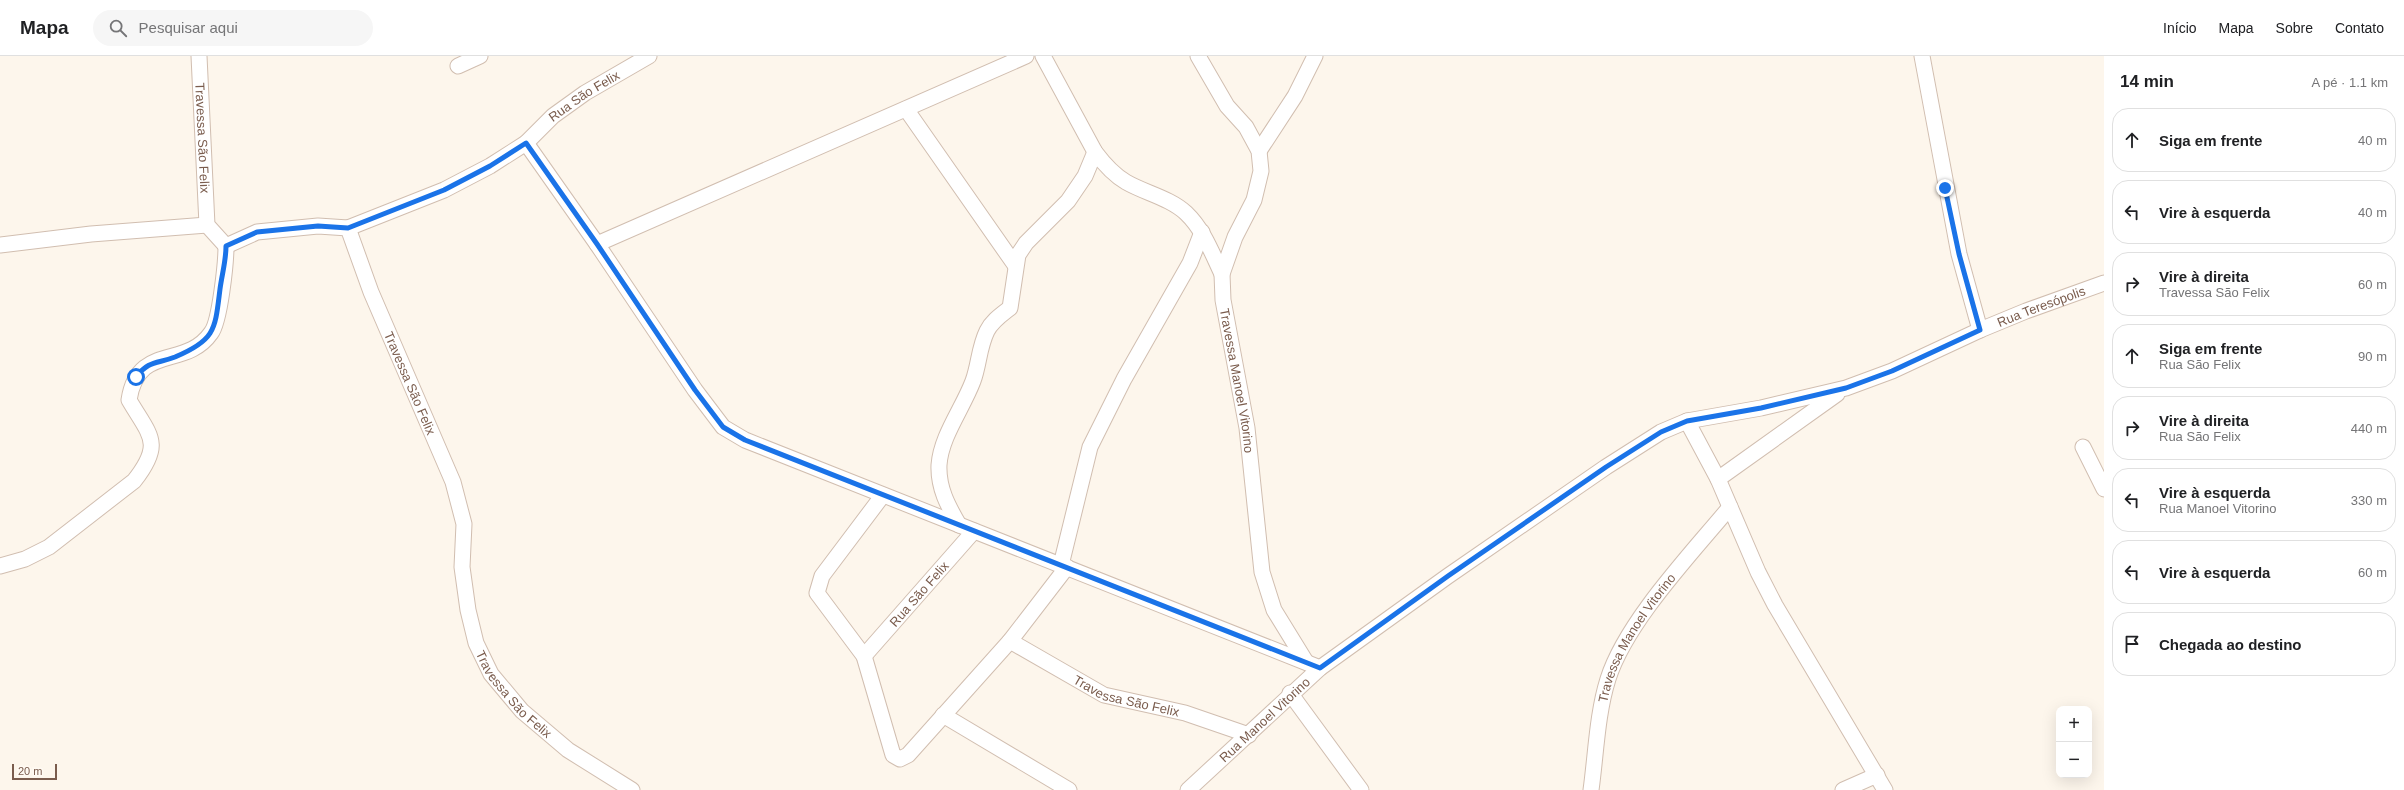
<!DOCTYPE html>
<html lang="pt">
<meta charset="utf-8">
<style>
body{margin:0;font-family:Helvetica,sans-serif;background:#f6f6f6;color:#202124}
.controls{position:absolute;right:12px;bottom:12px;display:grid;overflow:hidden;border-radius:8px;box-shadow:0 4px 16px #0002}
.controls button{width:36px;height:36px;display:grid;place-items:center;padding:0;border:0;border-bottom:1px solid #e0e0e0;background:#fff;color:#202124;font:20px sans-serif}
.scale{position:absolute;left:12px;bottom:10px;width:45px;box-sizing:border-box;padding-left:4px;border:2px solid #7a5c4d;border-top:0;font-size:11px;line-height:14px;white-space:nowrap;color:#7a5c4d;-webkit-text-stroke:3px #fffaf3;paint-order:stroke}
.stop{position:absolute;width:12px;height:12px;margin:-9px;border:3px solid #1a73e8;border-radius:50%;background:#fff}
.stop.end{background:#1a73e8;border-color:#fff;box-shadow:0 1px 4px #0008}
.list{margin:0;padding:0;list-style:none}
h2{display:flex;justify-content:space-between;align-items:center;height:52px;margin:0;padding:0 16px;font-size:17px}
h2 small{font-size:13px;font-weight:400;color:#757577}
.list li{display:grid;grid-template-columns:26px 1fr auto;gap:12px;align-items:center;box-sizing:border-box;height:64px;margin:0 8px 8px;padding:0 8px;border:1px solid #e0e0e0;border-radius:16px}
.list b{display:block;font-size:15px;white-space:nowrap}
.list p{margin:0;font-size:13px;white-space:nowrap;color:#757577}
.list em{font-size:13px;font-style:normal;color:#757577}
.icon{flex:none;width:22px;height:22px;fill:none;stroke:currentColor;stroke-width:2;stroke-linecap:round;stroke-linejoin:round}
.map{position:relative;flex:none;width:2104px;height:734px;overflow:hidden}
header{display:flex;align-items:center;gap:24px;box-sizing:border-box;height:56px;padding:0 20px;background:#fff;border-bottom:1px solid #e0e0e0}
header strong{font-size:19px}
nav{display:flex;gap:22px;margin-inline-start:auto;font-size:14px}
.search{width:280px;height:36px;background:#f6f6f6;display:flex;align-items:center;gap:10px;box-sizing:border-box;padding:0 14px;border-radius:22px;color:#757577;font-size:15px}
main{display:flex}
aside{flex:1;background:#fff}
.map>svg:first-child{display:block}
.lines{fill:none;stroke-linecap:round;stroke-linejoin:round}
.minor-casing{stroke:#d1beb0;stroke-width:17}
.minor{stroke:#fff;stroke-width:15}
.route{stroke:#1a73e8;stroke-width:5}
.labels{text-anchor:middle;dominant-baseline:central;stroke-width:3.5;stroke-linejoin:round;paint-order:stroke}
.street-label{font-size:13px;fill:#7a5c4d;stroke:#fffaf3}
</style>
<header>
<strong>Mapa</strong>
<div class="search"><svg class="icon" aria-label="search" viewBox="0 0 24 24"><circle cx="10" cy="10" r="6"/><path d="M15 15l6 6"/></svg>Pesquisar aqui</div>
<nav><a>Início</a><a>Mapa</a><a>Sobre</a><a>Contato</a></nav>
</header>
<main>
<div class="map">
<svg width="2104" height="734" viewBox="0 0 2104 734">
<rect width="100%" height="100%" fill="#fdf6ec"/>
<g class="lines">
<defs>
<g id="minor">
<path id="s1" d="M199 0 207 169 226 190 257 176 318 170 348 172 371 236 453 426 464 468 462 511 468 554 476 587 491 618 522 655 568 694 632 734"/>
<path d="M1043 0 1095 96C1104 108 1114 119 1126 126 1145 137 1170 142 1186 157 1203 173 1212 197 1222 218"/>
<path id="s2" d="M1198 0 1227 50 1246 71 1259 95 1261 115 1254 144 1235 181 1222 218 1223 244 1247 372 1262 516 1274 554 1306 606"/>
<path d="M1922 0 1959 198 1980 274"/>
<path d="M458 10 480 0"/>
<path d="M906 53 1015 209"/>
<path d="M526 87 597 188 695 334 723 371 745 384 1320 612"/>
<path d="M1259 95 1295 40 1315 0"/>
<path id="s3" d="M348 172 444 134 490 110 526 87 553 60 585 37 649 0"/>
<path d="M597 188 1026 0"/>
<path d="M0 189 91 178 207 169"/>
<path d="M1687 365 1718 423 1758 516 1775 549 1885 734"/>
<path d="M2083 391 2104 433"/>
<path d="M1718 423 1837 338"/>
<path d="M883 439 822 520 817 537 864 600 893 699 900 703 908 699 1010 585 1067 511"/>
<path d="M959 469C948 450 938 432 939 409 941 380 963 352 973 325 979 309 979 291 987 275 992 265 1001 259 1010 252L1018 199 1026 187 1068 145 1085 120 1095 96"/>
<path d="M1061 509 1090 391 1124 323 1190 207 1202 176"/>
<path d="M0 510 25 503 49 491 134 425C164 387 150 380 129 344 138 286 185 314 211 277 220 266 226 206 226 190"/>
<path id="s4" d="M1010 585 1104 639 1185 657 1249 679"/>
<path id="s5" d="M864 600 974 475"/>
<path d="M1290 637 1361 734"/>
<path d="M943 659 1069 734"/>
<path id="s6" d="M1188 734 1320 612 1448 520 1606 411 1661 376 1687 365 1761 352 1846 332 1892 315 1980 274 2026 255 2104 227"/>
<path id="s7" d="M1591 734C1596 698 1597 658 1608 623 1626 566 1691 498 1730 451"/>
<path d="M1843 734 1877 719"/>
</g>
</defs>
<!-- minor casing -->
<use href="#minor" class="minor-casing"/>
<!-- minor -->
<use href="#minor" class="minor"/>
</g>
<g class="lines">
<!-- route -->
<path class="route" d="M136 321C149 304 157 308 175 301 216 284 215 273 220 233 222 218 226 205 226 190L257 176 318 170 348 172 444 134 490 110 526 87 597 188 695 334 723 371 745 384 1320 612 1448 520 1606 411 1661 376 1687 365 1761 352 1846 332 1892 315 1980 274 1959 198 1945 132"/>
</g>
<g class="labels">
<!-- street labels -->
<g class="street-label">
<text stroke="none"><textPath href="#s3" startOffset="273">Rua São Felix</textPath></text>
<text stroke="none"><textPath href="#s1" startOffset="82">Travessa São Felix</textPath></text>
<text stroke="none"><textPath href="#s6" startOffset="997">Rua Teresópolis</textPath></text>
<text stroke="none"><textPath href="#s2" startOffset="352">Travessa Manoel Vitorino</textPath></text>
<text stroke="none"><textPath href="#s1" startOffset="490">Travessa São Felix</textPath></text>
<text stroke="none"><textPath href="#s5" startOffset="83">Rua São Felix</textPath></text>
<text stroke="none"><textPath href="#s7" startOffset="162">Travessa Manoel Vitorino</textPath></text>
<text stroke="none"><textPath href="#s1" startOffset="826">Travessa São Felix</textPath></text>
<text stroke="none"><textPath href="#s4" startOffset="130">Travessa São Felix</textPath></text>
<text stroke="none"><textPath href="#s6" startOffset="104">Rua Manoel Vitorino</textPath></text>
</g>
</g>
</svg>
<div class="controls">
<button>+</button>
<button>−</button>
</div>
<div class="scale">20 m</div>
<div class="stop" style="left:136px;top:321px"></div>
<div class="stop end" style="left:1945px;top:132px"></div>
</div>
<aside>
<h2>14 min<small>A pé · 1.1 km</small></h2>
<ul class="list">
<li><svg class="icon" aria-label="ahead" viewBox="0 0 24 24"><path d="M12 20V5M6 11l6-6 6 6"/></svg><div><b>Siga em frente</b></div><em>40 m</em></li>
<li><svg class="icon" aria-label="left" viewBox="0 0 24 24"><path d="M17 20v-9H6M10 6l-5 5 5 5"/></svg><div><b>Vire à esquerda</b></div><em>40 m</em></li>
<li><svg class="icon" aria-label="right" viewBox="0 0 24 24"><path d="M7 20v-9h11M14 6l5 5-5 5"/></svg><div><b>Vire à direita</b><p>Travessa São Felix</p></div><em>60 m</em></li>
<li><svg class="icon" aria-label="ahead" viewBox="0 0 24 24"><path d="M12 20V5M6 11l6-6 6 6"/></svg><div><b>Siga em frente</b><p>Rua São Felix</p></div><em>90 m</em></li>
<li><svg class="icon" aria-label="right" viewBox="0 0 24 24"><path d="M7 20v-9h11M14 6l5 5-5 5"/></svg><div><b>Vire à direita</b><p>Rua São Felix</p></div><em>440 m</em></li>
<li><svg class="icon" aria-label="left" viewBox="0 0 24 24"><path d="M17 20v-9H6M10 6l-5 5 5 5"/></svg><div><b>Vire à esquerda</b><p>Rua Manoel Vitorino</p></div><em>330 m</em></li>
<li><svg class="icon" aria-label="left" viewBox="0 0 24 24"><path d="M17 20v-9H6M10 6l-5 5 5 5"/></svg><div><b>Vire à esquerda</b></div><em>60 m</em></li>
<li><svg class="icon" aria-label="arrive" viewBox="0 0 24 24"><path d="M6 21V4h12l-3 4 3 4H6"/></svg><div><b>Chegada ao destino</b></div></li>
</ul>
</aside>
</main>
